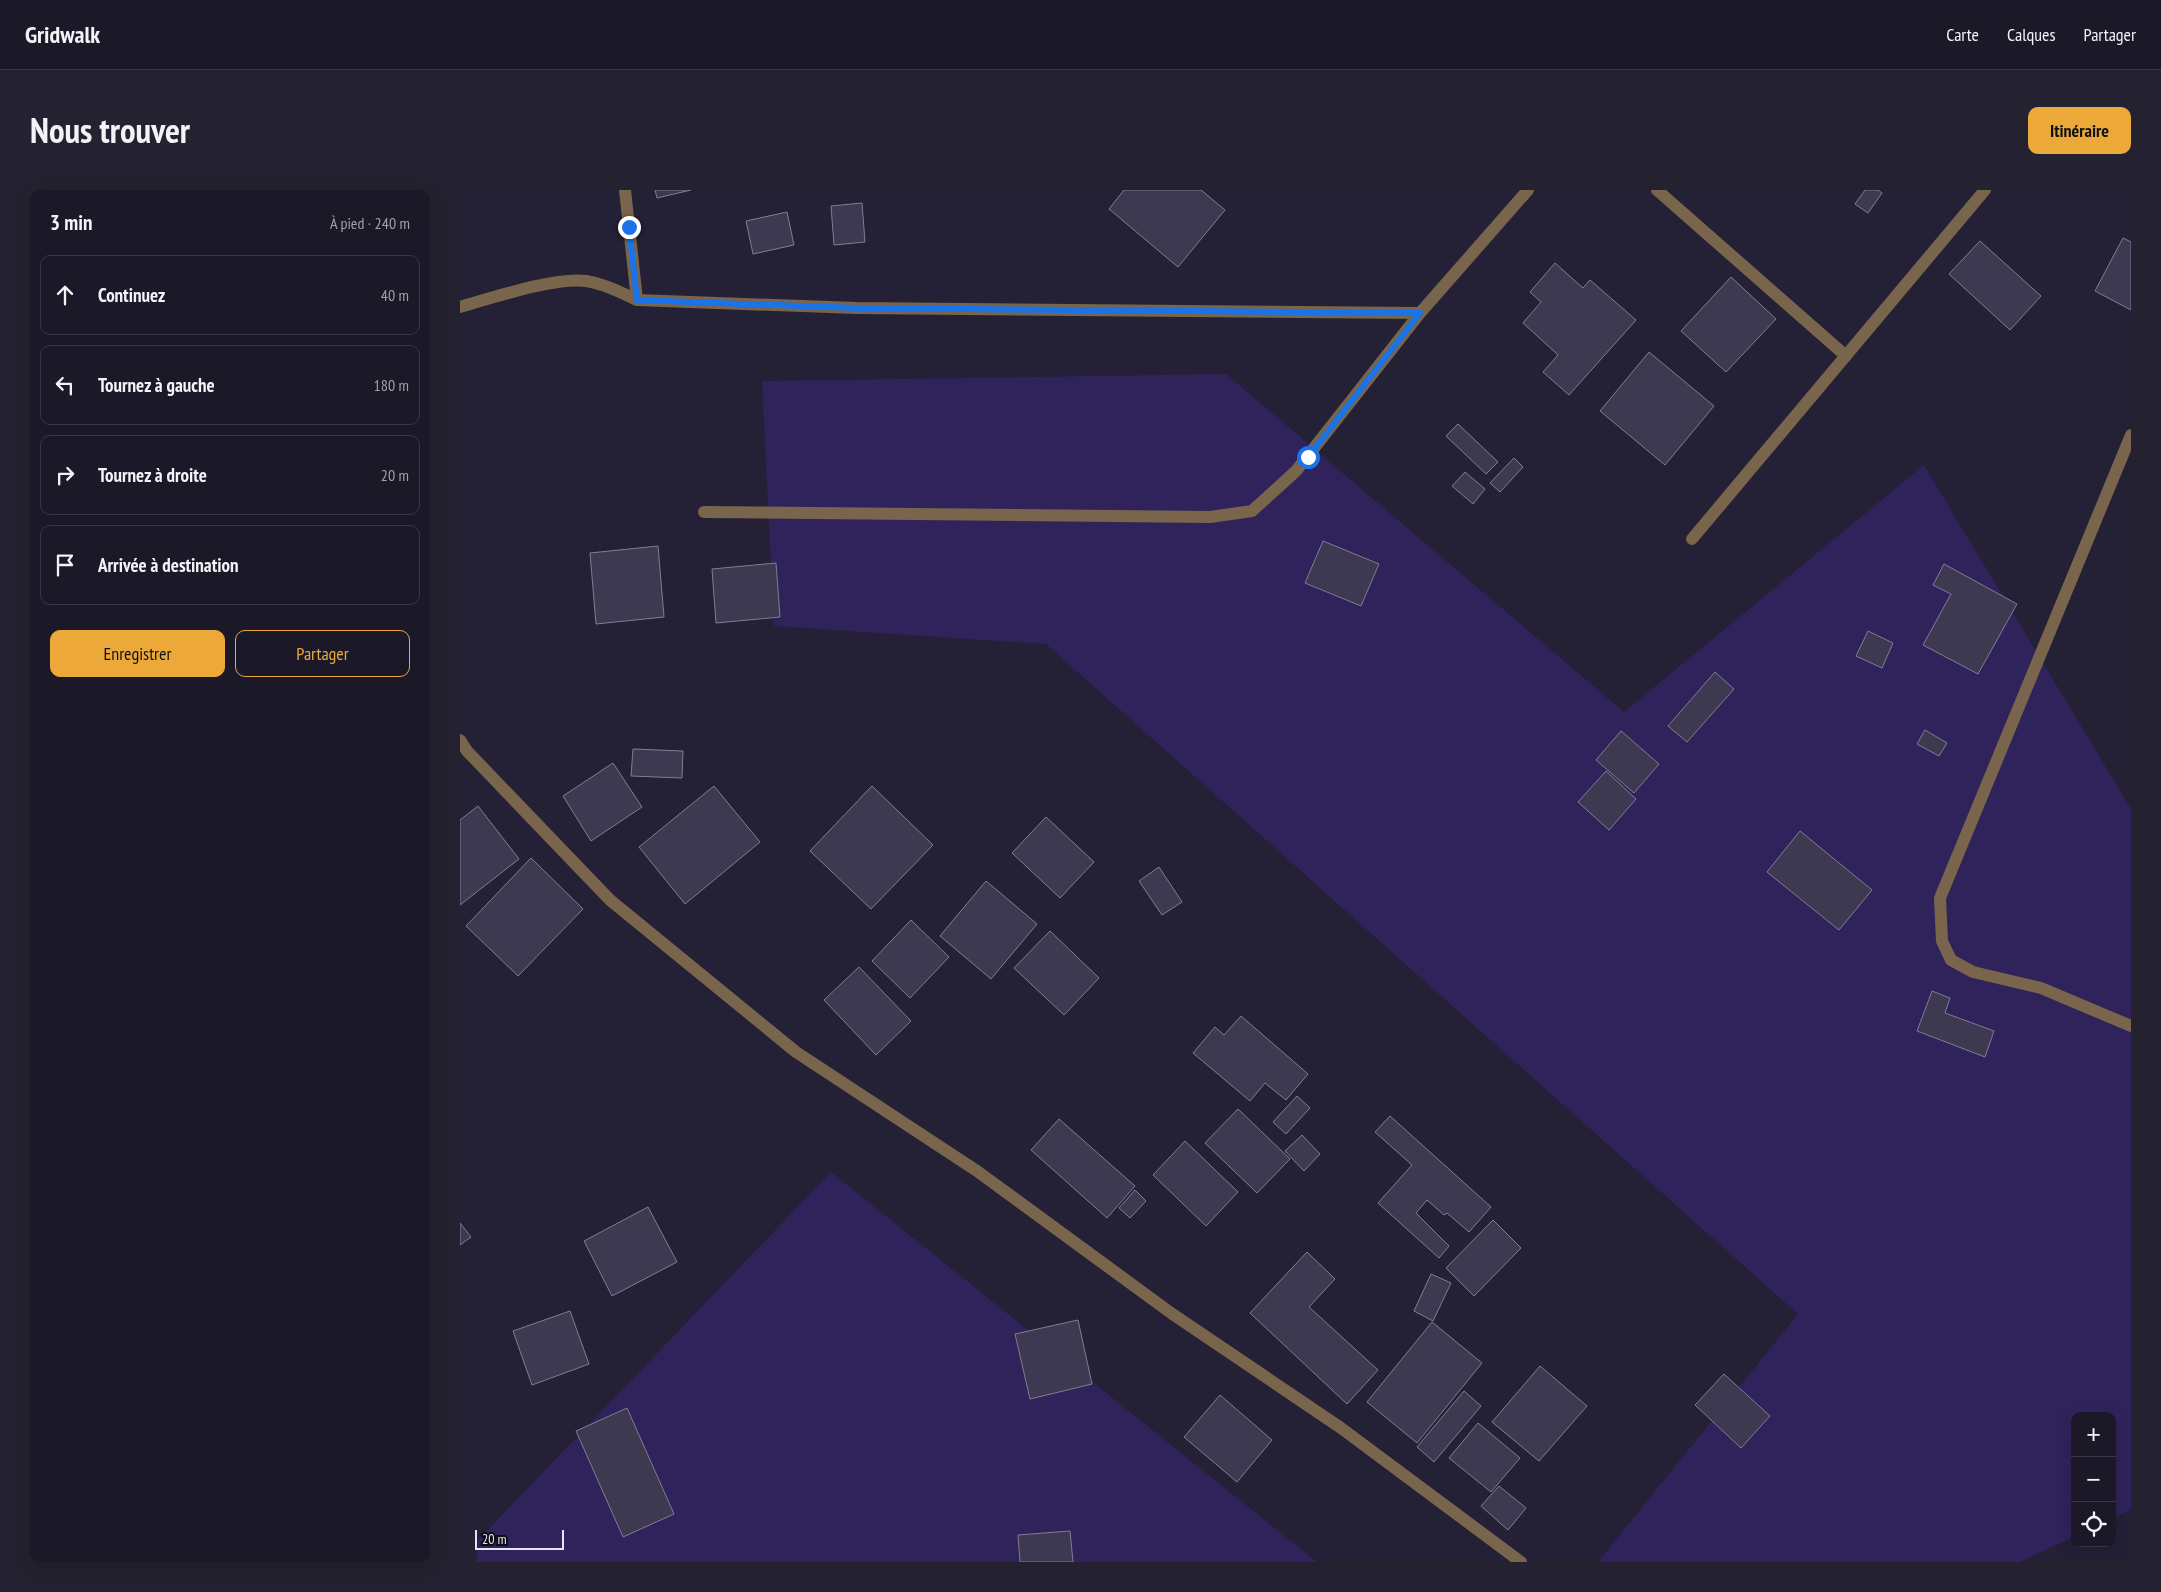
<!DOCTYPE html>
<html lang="fr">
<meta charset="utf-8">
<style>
body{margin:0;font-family:"PT Sans Narrow",sans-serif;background:#242130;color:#f1f3f6}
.controls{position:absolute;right:15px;bottom:15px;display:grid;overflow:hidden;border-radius:10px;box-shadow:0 5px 20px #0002}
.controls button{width:45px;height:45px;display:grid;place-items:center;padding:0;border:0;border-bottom:1px solid #393745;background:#1b1828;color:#f1f3f6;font:25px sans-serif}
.scale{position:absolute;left:15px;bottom:12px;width:89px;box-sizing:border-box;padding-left:5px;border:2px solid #e6e5f4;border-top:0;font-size:14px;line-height:18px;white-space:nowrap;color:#e6e5f4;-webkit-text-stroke:4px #0d0c15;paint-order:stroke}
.stop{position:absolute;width:15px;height:15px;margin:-11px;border:4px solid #1a73e8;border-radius:50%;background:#fff}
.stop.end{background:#1a73e8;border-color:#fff;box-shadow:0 1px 5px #0008}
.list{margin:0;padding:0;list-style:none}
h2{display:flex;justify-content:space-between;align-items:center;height:65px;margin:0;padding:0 20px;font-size:21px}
h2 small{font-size:16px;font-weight:400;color:#a0a0a8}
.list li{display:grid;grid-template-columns:32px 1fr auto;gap:15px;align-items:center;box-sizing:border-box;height:80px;margin:0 10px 10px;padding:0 10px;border:1px solid #393745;border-radius:10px}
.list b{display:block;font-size:19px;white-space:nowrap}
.list em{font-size:16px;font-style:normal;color:#a0a0a8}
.actions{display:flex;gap:10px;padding:15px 20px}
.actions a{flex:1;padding:11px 0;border:1px solid #eca93a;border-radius:10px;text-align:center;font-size:18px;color:#eca93a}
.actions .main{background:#eca93a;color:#111}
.icon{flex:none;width:28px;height:28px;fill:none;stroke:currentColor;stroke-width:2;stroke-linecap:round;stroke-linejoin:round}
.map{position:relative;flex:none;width:1671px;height:1372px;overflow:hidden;border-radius:10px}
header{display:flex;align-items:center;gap:30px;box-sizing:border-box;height:70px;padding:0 25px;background:#1b1828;border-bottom:1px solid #393745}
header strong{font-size:24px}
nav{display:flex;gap:28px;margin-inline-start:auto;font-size:18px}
.intro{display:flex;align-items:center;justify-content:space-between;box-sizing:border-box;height:120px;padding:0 30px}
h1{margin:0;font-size:35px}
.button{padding:12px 22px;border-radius:10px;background:#eca93a;color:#111;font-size:18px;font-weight:700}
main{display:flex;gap:30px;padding:0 30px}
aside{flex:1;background:#1b1828;border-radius:10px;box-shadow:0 5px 20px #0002}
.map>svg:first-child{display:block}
.green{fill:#30235b}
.building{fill:#3c3950;stroke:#807d97}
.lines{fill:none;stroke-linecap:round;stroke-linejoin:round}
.street{stroke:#78654b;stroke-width:12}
.route{stroke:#1a73e8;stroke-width:6}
</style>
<header>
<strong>Gridwalk</strong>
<nav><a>Carte</a><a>Calques</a><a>Partager</a></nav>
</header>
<div class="intro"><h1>Nous trouver</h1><a class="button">Itinéraire</a></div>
<main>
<aside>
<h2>3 min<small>À pied · 240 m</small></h2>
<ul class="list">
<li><svg class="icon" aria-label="ahead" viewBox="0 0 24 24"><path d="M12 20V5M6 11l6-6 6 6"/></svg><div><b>Continuez</b></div><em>40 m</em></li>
<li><svg class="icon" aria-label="left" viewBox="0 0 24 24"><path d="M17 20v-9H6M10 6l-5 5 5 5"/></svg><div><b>Tournez à gauche</b></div><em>180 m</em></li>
<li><svg class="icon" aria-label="right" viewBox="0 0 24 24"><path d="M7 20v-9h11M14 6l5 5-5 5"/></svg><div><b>Tournez à droite</b></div><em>20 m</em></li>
<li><svg class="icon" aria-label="arrive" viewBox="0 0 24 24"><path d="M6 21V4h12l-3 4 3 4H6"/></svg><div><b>Arrivée à destination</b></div></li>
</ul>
<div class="actions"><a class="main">Enregistrer</a><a>Partager</a></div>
</aside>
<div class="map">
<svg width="1671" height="1372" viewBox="0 0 1671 1372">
<rect width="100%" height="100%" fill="#242036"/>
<!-- green -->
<path class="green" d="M766 184 1164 522 1464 275 1671 619V1320L1652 1328V1226H1615V1346L1560 1372H1138L1338 1124 586 454 314 436 302 191Z
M371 982 857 1372H16L18 1350Z"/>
<!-- building -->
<path class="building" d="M195 0H231L197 8Z
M664 0H741L765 20 718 77 649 19Z
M1405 0H1418L1422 3 1408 23 1395 14Z
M402 13 405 52 374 55 371 16Z
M327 22 334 55 293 64 286 31Z
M1663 48 1671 52V120L1635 101Z
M1520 51 1581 106 1550 140 1489 84Z
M1095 73 1123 98 1130 90 1176 130 1109 205 1083 182 1098 165 1063 133 1081 112 1070 102Z
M1271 87 1316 129 1266 182 1221 141Z
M1189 162 1254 216 1205 275 1140 221Z
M998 234 1038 272 1026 284 986 246Z
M1054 268 1063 277 1040 302 1030 293Z
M1005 282 1025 299 1013 314 992 296Z
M863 351 919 374 901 416 845 393Z
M198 356 204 427 136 434 130 363Z
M316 373 320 427 256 433 252 379Z
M1484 374 1557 414 1518 484 1463 455 1491 404 1473 395Z
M1408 441 1433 453 1422 478 1396 466Z
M1255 482 1274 499 1227 552 1208 536Z
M1465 540 1487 553 1479 566 1457 554Z
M1161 541 1199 574 1174 603 1136 570Z
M173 559 223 561 222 588 171 586Z
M153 573 182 617 131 651 103 606Z
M1146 581 1176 609 1149 640 1118 612Z
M254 596 300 652 225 714 179 657Z
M412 596 473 655 411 719 350 661Z
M18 616 59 669 0 715V630Z
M586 627 634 672 600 708 552 663Z
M1340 641 1412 700 1379 740 1307 682Z
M71 668 123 719 58 786 6 736Z
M699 677 722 712 702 725 679 691Z
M526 691 577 734 531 789 480 746Z
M451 730 489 767 450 808 412 771Z
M590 741 639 788 604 825 554 778Z
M399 777 451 831 416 865 364 810Z
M1472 801 1490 808 1485 823 1534 841 1525 867 1457 841Z
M781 826 848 884 826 910 805 893 790 911 733 863 755 837 764 845Z
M837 906 850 918 826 944 813 932Z
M778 919 830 969 797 1003 745 953Z
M930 926 1031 1017 1009 1042 987 1023 984 1025 967 1010 956 1023 989 1056 979 1068 918 1013 952 975 915 942Z
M599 929 675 996 647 1028 571 960Z
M842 945 860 964 844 981 825 961Z
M725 951 778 1002 746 1036 693 985Z
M675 1000 686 1011 670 1028 659 1018Z
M188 1017 217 1072 152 1106 124 1051Z
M1033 1030 1061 1058 1014 1106 986 1078Z
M0 1033 11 1047 0 1055Z
M847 1062 875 1089 849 1117 918 1180 887 1214 790 1123Z
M971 1084 991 1093 973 1131 954 1121Z
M110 1121 129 1174 72 1195 53 1141Z
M618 1130 632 1194 570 1209 555 1144Z
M972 1132 1022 1173 957 1253 907 1212Z
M1080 1176 1127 1216 1079 1271 1032 1232Z
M1264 1184 1310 1226 1281 1258 1235 1215Z
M1004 1201 1021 1216 974 1272 957 1257Z
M760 1205 812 1250 777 1292 724 1247Z
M167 1218 214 1324 163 1347 116 1241Z
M1018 1233 1060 1268 1031 1302 989 1268Z
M1039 1296 1066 1318 1048 1340 1021 1316Z
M610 1341 613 1372H560L558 1345Z"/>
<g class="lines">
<!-- street -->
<path class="street" d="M165 0 177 110
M1197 0 1386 166
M0 117C32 108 94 87 126 91 144 94 160 102 177 110L396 118 960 123
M1671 245 1480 708 1482 751 1491 770 1513 782 1581 798 1671 836
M244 322 750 327 792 321 836 281 960 123 1068 0
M1232 349 1525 0
M0 550 7 561 150 710 336 862 517 981 711 1123 881 1238 1061 1372"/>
</g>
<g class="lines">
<!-- route -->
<path class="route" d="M169 37 177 110 396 118 960 123 848 267"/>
</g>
</svg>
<div class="controls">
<button>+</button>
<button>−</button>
<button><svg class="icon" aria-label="locate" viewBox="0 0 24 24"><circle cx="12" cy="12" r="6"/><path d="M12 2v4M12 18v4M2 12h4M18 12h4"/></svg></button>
</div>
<div class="scale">20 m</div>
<div class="stop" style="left:848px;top:267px"></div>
<div class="stop end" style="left:169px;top:37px"></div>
</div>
</main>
